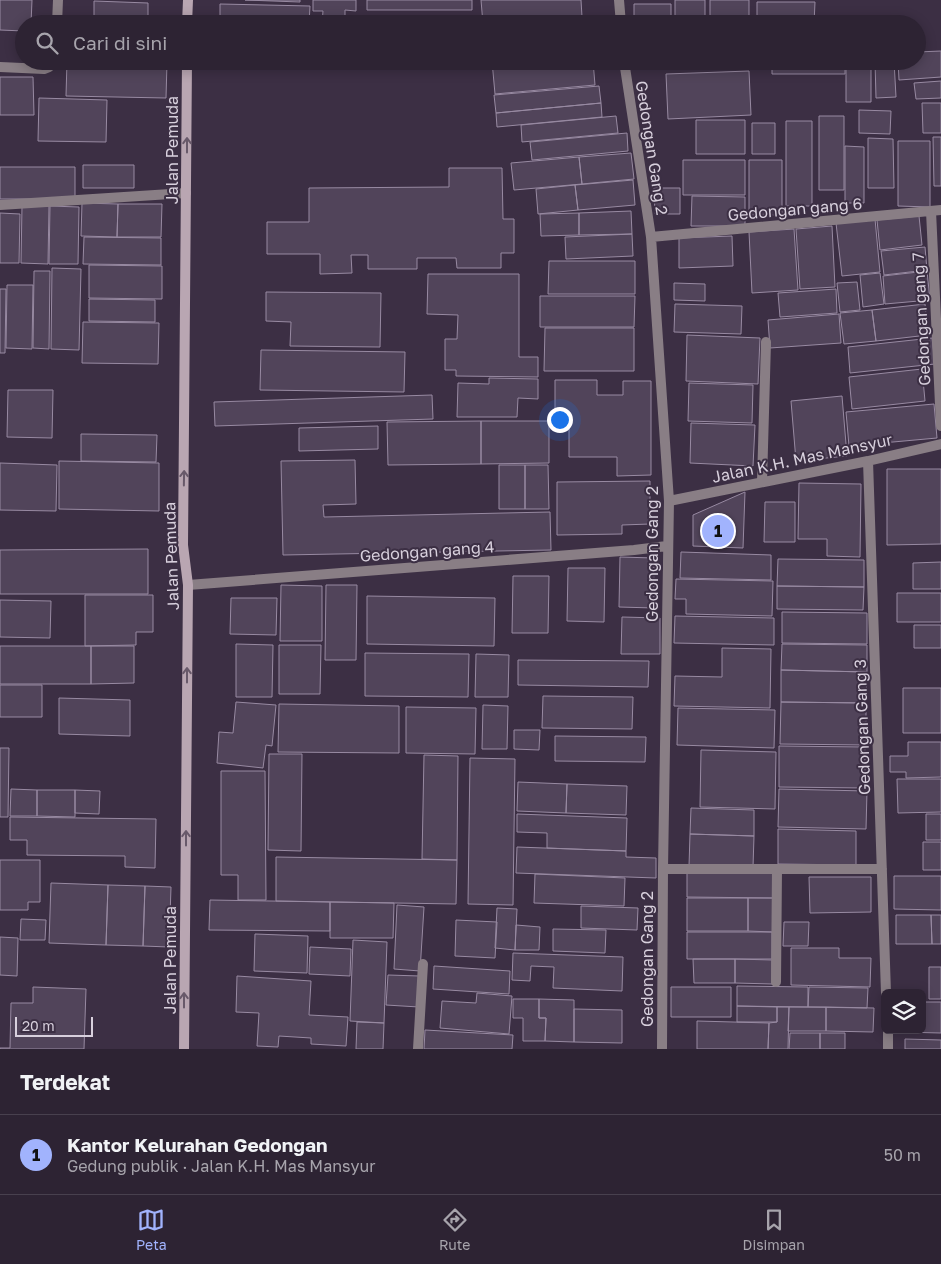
<!DOCTYPE html>
<html lang="id">
<meta charset="utf-8">
<style>
body{margin:0;font-family:"Golos Text",sans-serif;background:#352b3b;color:#f1f3f6}
.controls{position:absolute;right:15px;bottom:15px;display:grid;overflow:hidden;border-radius:8px;box-shadow:0 2px 12px #0003}
.controls button{width:45px;height:45px;display:grid;place-items:center;padding:0;border:0;border-bottom:1px solid #48404e;background:#2d2333;color:#f1f3f6;font:25px sans-serif}
.scale{position:absolute;left:15px;bottom:12px;width:78px;box-sizing:border-box;padding-left:5px;border:2px solid #d8d0dd;border-top:0;font-size:14px;line-height:18px;white-space:nowrap;color:#d8d0dd;-webkit-text-stroke:4px #3c2f44;paint-order:stroke}
.you{position:absolute;left:559px;top:419px;width:18px;height:18px;margin:-12px;border:4px solid #fff;border-radius:50%;background:#1a73e8;box-shadow:0 0 0 8px #1a73e833}
.badge{display:grid;place-items:center;width:32px;height:32px;border-radius:50%;background:#a1b3fd;color:#111;font-size:16px;font-weight:700}
.pin{position:absolute;translate:-50% -50%;border:2px solid #fff;box-shadow:0 1px 5px #0006}
.list{margin:0;padding:0;list-style:none}
h2{display:flex;justify-content:space-between;align-items:center;height:65px;margin:0;padding:0 20px;font-size:21px}
h2 small{font-size:16px;font-weight:400;color:#a7a4ac}
.list li{display:grid;grid-template-columns:32px 1fr auto;gap:15px;align-items:center;box-sizing:border-box;height:80px;padding:0 20px;border-top:1px solid #48404e}
.list b{display:block;font-size:19px;white-space:nowrap}
.list p{margin:0;font-size:16px;white-space:nowrap;color:#a7a4ac}
.list em{font-size:16px;font-style:normal;color:#a7a4ac}
.icon{flex:none;width:28px;height:28px;fill:none;stroke:currentColor;stroke-width:2;stroke-linecap:round;stroke-linejoin:round}
.map{position:relative;flex:none;width:941px;height:1049px;overflow:hidden}
.search{position:absolute;background:#2d2333;box-shadow:0 2px 12px #0003;left:15px;right:15px;top:15px;height:55px;display:flex;align-items:center;gap:12px;box-sizing:border-box;padding:0 18px;border-radius:28px;color:#a7a4ac;font-size:19px}
.sheet{height:145px;background:#2d2333}
nav{display:flex;justify-content:space-around;align-items:center;box-sizing:border-box;height:70px;border-top:1px solid #48404e;background:#2d2333;font-size:14px;color:#a7a4ac}
nav a{display:grid;justify-items:center;gap:2px}
nav .on{color:#a1b3fd}
.map>svg:first-child{display:block}
.building{fill:#51445a;stroke:#988aa2}
.lines{fill:none;stroke-linecap:round;stroke-linejoin:round}
.street{stroke:#897e85;stroke-width:10}
.secondary{stroke:#b9a6b2;stroke-width:10}
.oneway{stroke:#68596a}
.labels{text-anchor:middle;dominant-baseline:central;stroke-width:4;stroke-linejoin:round;paint-order:stroke}
.street-label{font-size:16px;fill:#d8d0dd;stroke:#3c2f44}
</style>
<div class="map">
<svg width="941" height="1049" viewBox="0 0 941 1049">
<rect width="100%" height="100%" fill="#3c2f44"/>
<!-- building -->
<path class="building" d="M0 0H32L31 24H24V31L0 30Z
M245 0H300V2Z
M313 0H356V11L345 10V24H322L323 11H313Z
M367 0H472V10H367Z
M481 0H581L582 17 483 24Z
M675 0H705V24H675Z
M710 0H749V24H710Z
M94 1 148 3V24H94Z
M757 2H815L814 24H757Z
M220 4 310 6 309 24 220 23Z
M634 4H671V24H634Z
M816 21H842V24H816Z
M941 51V77L899 80 898 61H917V52Z
M67 61 167 62 166 98 66 96Z
M492 61H593L595 85 495 94Z
M636 61H655V68H636Z
M659 61H741V64H659Z
M772 61H845V74H772Z
M846 61H871V102H846Z
M875 61H894L896 97 876 98Z
M749 71 751 115 668 119 666 74Z
M0 77H33L34 115H0Z
M941 81V98L916 99 914 83Z
M599 86 601 103 496 113 494 95Z
M39 98 107 100 106 142 38 141Z
M601 103 602 117 497 127 496 113Z
M922 103H941V133H923Z
M859 110 891 111 890 134 859 133Z
M616 116 618 133 522 142 521 125Z
M819 116H844V190H819Z
M696 120H745V154H696Z
M786 121H812V206H786Z
M752 123H775V154H752Z
M627 133 628 151 532 160 530 142Z
M933 137H941V186H934Z
M868 138 893 139 894 188H868Z
M898 141H930V207L898 206Z
M845 146 864 147V203H845Z
M631 153 634 179 582 184 579 157Z
M579 157 582 184 514 190 511 163Z
M683 160H745V195H683Z
M749 160H782V215H749Z
M83 165H134V188H83Z
M0 167H75V199H0Z
M449 168H502L503 219H514V253H501V268H457L456 258H417V269H368V255H351L352 273 320 274V254H267V222H309V188L449 187Z
M633 180 635 205 578 210 575 185Z
M575 185 578 210 538 214 536 189Z
M654 188H680V214H655Z
M692 196 745 197V226H691Z
M82 203 118 204 117 237 81 236Z
M118 204H162L161 237H117Z
M22 206H49L48 264 21 263Z
M50 206 79 207 78 264H49Z
M631 211 632 234 579 235V213Z
M0 213 20 214 19 263H0Z
M579 213V235L541 236 540 214Z
M919 216 922 245 880 250 877 220Z
M875 219 880 272 842 276 836 223Z
M832 226 835 287 800 289 796 229Z
M794 229 798 290 752 293 749 232Z
M632 234 633 256 566 259 565 237Z
M732 236 733 266 679 268V238Z
M84 237 161 238V265L83 264Z
M925 247 927 270 884 275 881 251Z
M549 261H635V294H548Z
M89 265 162 266V299L89 298Z
M52 268 81 269 79 350 51 349Z
M34 271H50L49 349 33 348Z
M927 271 930 300 885 304 883 276Z
M880 273 884 304 863 307 860 275Z
M428 274H519V357H538V377L456 376V370H445V339H457L458 315 427 314Z
M857 282 860 310 840 312 837 283Z
M674 283 705 284V301L674 300Z
M7 285H33L32 349 6 348Z
M0 289H6L5 353H0Z
M836 289 837 313 780 317 778 293Z
M266 292 381 293 380 347 290 346 291 322 266 321Z
M540 296H635L634 327H540Z
M89 299 155 300V322L89 321Z
M675 304 742 306 741 334 674 332Z
M925 304 928 335 876 341 872 310Z
M872 310 876 341 844 344 840 313Z
M839 314 841 343 770 348 768 320Z
M83 322 159 323 158 364 82 363Z
M545 328H634V371H544Z
M687 335 760 338 758 384 686 381Z
M932 338 935 364 850 373 848 347Z
M261 350 405 352 404 392 260 390Z
M922 369 925 401 852 409 849 377Z
M489 378 538 379V399L518 398 517 417H457L458 383 489 384Z
M555 380H597V395H623V381H651V475L617 476V457H569V423H555Z
M689 383 753 385 752 423 688 421Z
M8 390H53L52 438 7 437Z
M432 395 433 419 215 426 214 402Z
M842 396 847 456 796 461 791 401Z
M934 404 937 438 849 446 846 412Z
M481 421H549V463L481 464Z
M481 421V464L388 465 387 422Z
M691 423 755 425 753 466 690 463Z
M378 426V449L299 451V428Z
M81 434 157 435 156 462 81 461Z
M355 460 356 504 323 505 324 517 550 512 551 550 283 555 281 461Z
M59 461 159 463V511L59 509Z
M0 463 57 465 56 511 0 510Z
M499 465H525V509H499Z
M525 465H548L549 509H525Z
M887 469H941V544L887 545Z
M650 481V524L622 525V534L557 535V482Z
M799 483 861 484 860 557 827 556V539H798Z
M745 492 743 548 693 546V515Z
M765 502H795V542H764Z
M148 549V594H0V550Z
M681 552 771 555V580L680 578Z
M620 557 654 558V608L619 607Z
M778 559 864 560V587L777 586Z
M941 562V589H913V563Z
M568 568H605L604 622 567 621Z
M513 576H549L548 633H512Z
M676 579 773 581 772 616 686 614V599H675Z
M281 585 322 586V641H280Z
M326 585H357L356 660H325Z
M777 586 864 587 863 610 777 609Z
M897 593H941V622H897Z
M85 595H153V632H136V645L85 646Z
M367 596 495 598 494 646 367 644Z
M231 598H277L276 635 230 634Z
M0 600 51 601 50 638 0 637Z
M782 612 867 613V644L782 643Z
M675 616 774 618V645L674 643Z
M622 617 660 618V654H621Z
M914 625H941V648H914Z
M236 644 273 645 272 697H236Z
M782 644 867 645V672L781 670Z
M279 645H321L320 694H279Z
M0 646H91V684H0Z
M91 646H134V683L91 684Z
M722 648 771 649 770 708 674 706 675 676 722 677Z
M365 653 469 654 468 697 365 696Z
M476 654 509 655 508 697H475Z
M518 660 649 661 648 687 518 685Z
M781 670 867 672 866 703 781 702Z
M0 685H42V717H0Z
M903 688H941V733H903Z
M543 696 633 697 632 729 542 728Z
M59 698 130 700V736L59 734Z
M236 702 276 705 272 746 266 745 263 768 217 763 219 732 233 733Z
M781 702 866 703V745L780 744Z
M279 704 399 706V753L278 752Z
M483 705 508 706 507 749H482Z
M406 707 476 708 475 754 406 753Z
M678 708 775 710 774 748 677 745Z
M514 730H540L539 750 514 749Z
M555 736 646 737 645 762 555 761Z
M908 742H941V777L906 778V772H890V756H908Z
M779 746 865 747V788L779 787Z
M0 748H9L8 817H0Z
M701 750 776 752 775 809 700 807Z
M269 754H302L301 851 268 850Z
M424 755 458 756 457 860 422 859Z
M470 758 515 759 513 905 468 904Z
M221 771H265L266 900H238V875H221Z
M897 779H941V812L898 813Z
M518 782 567 784 566 813 517 811Z
M567 784 627 786 626 815 566 813Z
M11 789 37 790V816H10Z
M779 789 867 791 866 829 778 827Z
M37 790H75V817L37 816Z
M75 790 100 791 99 814 75 813Z
M691 808 754 810V836L690 834Z
M517 814 627 818 626 851 547 848V833L517 832Z
M926 814H941V840H926Z
M10 817 156 819 155 868 125 867V856L27 855V840H10Z
M778 829 856 831V865L778 864Z
M690 834 754 836 753 867 689 866Z
M923 842H941V870H923Z
M517 847 626 851V857L656 858V878L516 873Z
M276 857 457 860 456 904 276 901Z
M0 860H40V902H28V910H0Z
M687 872H773V898L687 897Z
M535 874 625 878 624 906 534 903Z
M894 876H941V910L894 909Z
M809 877H871V912L810 913Z
M51 883 108 885 106 945 49 943Z
M108 885 145 886 143 946 106 945Z
M145 886 171 887 169 947 143 946Z
M687 898H748V931H687Z
M748 898H773V932L748 931Z
M210 900 330 902V931L209 930Z
M330 902 394 903 393 938H330Z
M397 905 424 907 420 971 394 969Z
M581 906 638 908 637 930 581 928Z
M497 908 517 909 515 950 495 948Z
M896 915H931L932 944H896Z
M931 915H941V944H932Z
M21 919 46 920 45 940H20Z
M456 920 497 922 495 958 455 956Z
M784 922H809L808 946H783Z
M516 925 540 927 539 950H515Z
M553 929 606 930 605 953 553 951Z
M687 932H772V959H687Z
M255 934 308 936 307 973 254 971Z
M0 937 18 938 17 976 0 975Z
M353 940 387 942 384 1023 350 1021Z
M310 947 351 949 350 976 309 974Z
M791 948H839V958H871L870 987 791 985Z
M513 953 623 957 622 991 553 988 554 967 531 966 530 981 512 980Z
M693 959H735V983H694Z
M735 959 772 960V984L735 983Z
M434 966 510 971 509 994 433 989Z
M929 967H941V999H929Z
M388 975 420 976 419 1007 386 1005Z
M237 976 311 981 309 1015 348 1017 346 1046 311 1044V1038L279 1036 278 1047 257 1046 259 1013 236 1012Z
M737 986 808 987V1007L737 1006Z
M33 987 86 989 84 1049H0V1048H10L11 1003H33Z
M671 987H731V1017H671Z
M809 987 868 988 867 1008 808 1007Z
M477 993 512 996 509 1034 440 1028 442 1001 476 1003Z
M513 999H539V1018H546L545 1041H523V1018H513Z
M539 999 574 1000V1042L545 1041 546 1018H539Z
M922 1002H941V1033L900 1032V1030H922Z
M737 1006 777 1007V1022H737Z
M777 1007H789L788 1049H768L769 1023 777 1022Z
M789 1007H826V1031H788Z
M826 1007 874 1008 873 1032 826 1031Z
M574 1009 622 1010V1043L574 1042Z
M697 1021 769 1023 768 1049H697Z
M357 1022 384 1023 383 1049H356Z
M425 1030 513 1035 512 1049H424Z
M790 1033H820V1049H789Z
M820 1033H845V1049H820Z
M905 1039 941 1040V1049H905Z"/>
<g class="lines">
<!-- street -->
<path class="street" d="M619 0 621 24
M57 24 58 0
M624 61 651 237 669 501 663 869 662 1049
M0 67 44 69 49 67 54 61
M0 205 186 193
M931 211 941 426
M651 237 941 210
M868 461 886 993
M762 482 766 342
M669 501 868 461 941 444
M188 585 634 550 667 546
M663 869H882
M776 982 777 869
M888 1030V1049
M418 1049 423 964"/>
<!-- secondary -->
<path class="secondary" d="M187 24 188 0
M184 1049 188 585 183 545 187 61"/>
</g>
<!-- one-way arrows -->
<defs><path id="oneway-shaft" d="M-6 0H5M1.5-3L5.5 0L1.5 3" fill="none" stroke-width="1.6" stroke-linecap="round" stroke-linejoin="round" transform="scale(1.25)"/></defs>
<g class="oneway">
<use href="#oneway-shaft" transform="translate(187 145) rotate(-90)"/>
<use href="#oneway-shaft" transform="translate(184 478) rotate(-89)"/>
<use href="#oneway-shaft" transform="translate(187 675) rotate(-90)"/>
<use href="#oneway-shaft" transform="translate(186 838) rotate(-90)"/>
<use href="#oneway-shaft" transform="translate(184 1000) rotate(-90)"/>
</g>
<g class="labels">
<!-- street labels -->
<g class="street-label">
<text transform="translate(652 148) rotate(81)">Gedongan Gang 2</text>
<text transform="translate(172 150) rotate(-90)">Jalan Pemuda</text>
<text transform="translate(795 209) rotate(-5)">Gedongan gang 6</text>
<text transform="translate(921 319) rotate(-93)">Gedongan gang 7</text>
<text transform="translate(802 458) rotate(-12)">Jalan K.H. Mas Mansyur</text>
<text transform="translate(427 551) rotate(-4)">Gedongan gang 4</text>
<text transform="translate(652 554) rotate(-90)">Gedongan Gang 2</text>
<text transform="translate(171 556) rotate(-92)">Jalan Pemuda</text>
<text transform="translate(862 727) rotate(-92)">Gedongan Gang 3</text>
<text transform="translate(647 959) rotate(-90)">Gedongan Gang 2</text>
<text transform="translate(170 960) rotate(-90)">Jalan Pemuda</text>
</g>
</g>
</svg>
<div class="controls">
<button><svg class="icon" aria-label="layers" viewBox="0 0 24 24"><path d="M12 4l9 5-9 5-9-5zM3 14l9 5 9-5"/></svg></button>
</div>
<div class="scale">20 m</div>
<div class="you"></div>
<div class="pin badge" style="left:718px;top:531px">1</div>
<div class="search"><svg class="icon" aria-label="search" viewBox="0 0 24 24"><circle cx="10" cy="10" r="6"/><path d="M15 15l6 6"/></svg>Cari di sini</div>
</div>
<section class="sheet">
<h2>Terdekat<small></small></h2>
<ul class="list">
<li><span class="badge">1</span><div><b>Kantor Kelurahan Gedongan</b><p>Gedung publik · Jalan K.H. Mas Mansyur</p></div><em>50 m</em></li>
</ul>
</section>
<nav>
<a class="on"><svg class="icon" aria-label="map" viewBox="0 0 24 24"><path d="M3 6l6-2 6 2 6-2v14l-6 2-6-2-6 2zM9 4v14M15 6v14"/></svg>Peta</a>
<a><svg class="icon" aria-label="directions" viewBox="0 0 24 24"><path d="M12 3l9 9-9 9-9-9zM9 14v-3h6M13 9l2 2-2 2"/></svg>Rute</a>
<a><svg class="icon" aria-label="saved" viewBox="0 0 24 24"><path d="M7 4h10v16l-5-4-5 4z"/></svg>Disimpan</a>
</nav>
